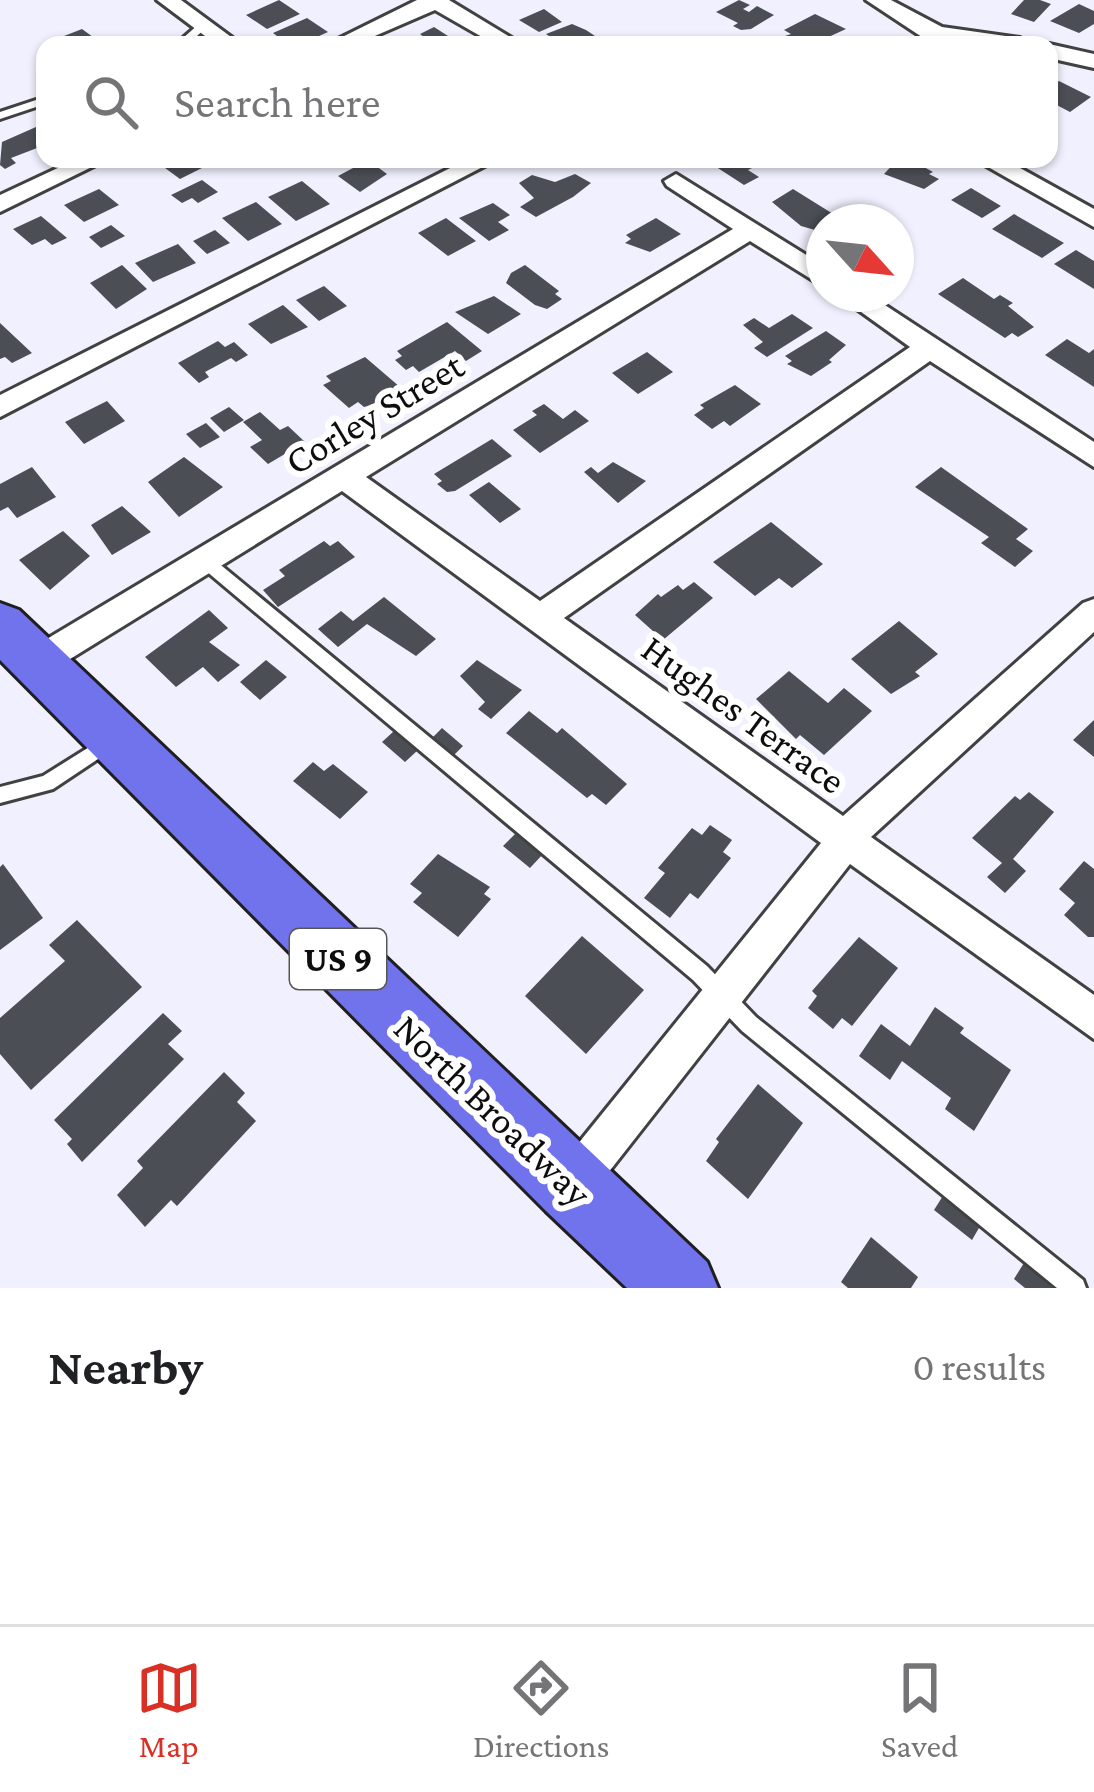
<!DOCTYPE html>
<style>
body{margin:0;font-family:"Crimson Pro",serif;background:#f6f6f6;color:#202124}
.compass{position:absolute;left:806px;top:204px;width:108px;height:108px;border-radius:50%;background:#fff;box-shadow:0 3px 9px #0004;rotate:117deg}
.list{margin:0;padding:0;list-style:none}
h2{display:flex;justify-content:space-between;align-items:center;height:156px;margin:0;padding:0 48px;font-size:51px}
h2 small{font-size:39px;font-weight:400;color:#757577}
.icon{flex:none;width:66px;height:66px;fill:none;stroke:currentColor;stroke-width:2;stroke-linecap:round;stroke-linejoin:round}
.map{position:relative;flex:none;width:1094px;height:1288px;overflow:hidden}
.search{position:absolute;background:#fff;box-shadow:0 3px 9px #0004;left:36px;right:36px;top:36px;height:132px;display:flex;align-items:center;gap:30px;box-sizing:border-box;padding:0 42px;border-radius:24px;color:#757577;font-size:45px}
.sheet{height:336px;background:#fff}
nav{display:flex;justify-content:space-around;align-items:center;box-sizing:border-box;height:168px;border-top:3px solid #e0e0e0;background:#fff;font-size:33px;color:#757577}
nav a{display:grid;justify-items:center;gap:6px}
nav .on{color:#d93025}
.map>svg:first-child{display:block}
.building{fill:#4b4f55}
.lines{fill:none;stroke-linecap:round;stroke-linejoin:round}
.service-casing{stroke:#414141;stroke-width:6}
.minor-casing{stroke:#414141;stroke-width:6}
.primary-casing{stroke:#1f1f1f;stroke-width:6}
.service{fill:#fff;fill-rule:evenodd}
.minor{fill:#fff;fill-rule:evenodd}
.primary{fill:#7173ec;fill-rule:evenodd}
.labels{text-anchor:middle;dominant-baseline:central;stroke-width:12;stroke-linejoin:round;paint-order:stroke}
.shield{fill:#fff;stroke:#565656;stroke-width:3}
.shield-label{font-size:36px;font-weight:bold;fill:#0e0e0e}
.street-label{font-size:39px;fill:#0e0e0e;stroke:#fff}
</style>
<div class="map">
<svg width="1094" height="1288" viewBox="0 0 1094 1288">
<rect width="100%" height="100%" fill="#f0f0fe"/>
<!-- building -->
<path class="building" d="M279 0 300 14 267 29 246 15Z
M739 0 750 5 743 9 749 12 757 6 774 15 751 29 741 30 733 26 738 23 716 12Z
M1024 0H1040L1051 4 1034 22 1011 14Z
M1079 4 1094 11V24L1079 33 1050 21Z
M544 9 562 22 539 32 519 20Z
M815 14 846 29 811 45H800L785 36 791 34 784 30Z
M307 18 328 32 299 45H289L273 33Z
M572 24 586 30 598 38 582 45H562L546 34Z
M434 27 462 45H426L419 40 425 38 420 34Z
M82 29 101 43 54 45 63 41 59 38Z
M1059 81 1091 97 1070 112 1049 101V88Z
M45 123V145L11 158 16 163 5 169 0 165 2 142Z
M165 159H200L208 165 180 179 161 165 168 161Z
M704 159H745L756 166 748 170 759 177 744 185Z
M898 159H920L928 164 924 167 933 172 929 174 939 179 924 189 884 174Z
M368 160 387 174 360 192 338 176Z
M575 174 591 183 573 197 536 217 520 207 534 198 519 183 532 175 555 182Z
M202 180 218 192 198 203 192 198 182 203 171 195Z
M302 181 330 204 296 221 268 197Z
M971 188 1001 206 982 218 951 200Z
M99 189 119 205 84 222 64 205Z
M793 189 838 217 815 230 801 226 772 202Z
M256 202 282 224 248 241 222 218Z
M493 203 510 215 498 222 509 230 489 241 459 218Z
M1014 214 1064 243 1042 258 992 229Z
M41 216 67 238 52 245 45 239 32 245 13 229Z
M446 218 476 241 448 256 418 233Z
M656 218 681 234 650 252 625 243 631 239 626 235Z
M111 225 125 236 101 248 89 237Z
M215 230 230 243 207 254 193 241Z
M178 244 196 263 153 282 135 263Z
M1076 250 1094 261V289L1054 264Z
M122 265 147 289 116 309 90 283Z
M525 265 559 291 555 294 562 299 547 309 535 305 506 283 511 273Z
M963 278 994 299 1000 295 1013 303 1008 306 1034 327 1018 337 1012 333 1005 338 938 294Z
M324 286 347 306 319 321 296 300Z
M494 296 521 314 488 334 455 312Z
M283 305 308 327 271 344 248 324Z
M792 314 813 328 767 357 754 348 763 342 743 325 754 318 769 328Z
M447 322 482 351 466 361 455 351 419 372 413 366 406 370 395 360 402 356 397 351Z
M0 323 32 353 12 363 5 357 0 359Z
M826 331 846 345 829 360 832 362 811 376 787 364 792 361 785 356Z
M1067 339 1089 353 1094 349V387L1045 355Z
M218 341 225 347 234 342 248 355 236 362 231 358 205 372 209 377 199 383 178 363Z
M647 352 673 372 638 394 612 373Z
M365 357 400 387 371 405 364 407 358 402 349 408 323 385 331 381 326 376Z
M735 385 761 404 730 426 724 421 712 429 694 415 704 408 700 405Z
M107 401 125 421 84 444 65 422Z
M544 404 563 419 575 410 589 421 540 453 513 430 537 415 532 411Z
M229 407 244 420 224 432 210 418Z
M260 412 280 430 288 426 305 442 268 464 250 447 262 440 243 422Z
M206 423 220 437 200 448 186 434Z
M492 439 512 456 455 491 447 492 437 484 442 481 434 474Z
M184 457 223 487 179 517 148 482Z
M613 462 646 481 618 503 584 472 591 467 598 473Z
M32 467 56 497 17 518 8 507 0 511V484Z
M941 467 1028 529 1016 539 1033 551 1015 567 981 543 989 537 915 487Z
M489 482 521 509 500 523 469 495Z
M122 506 151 532 112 555 91 525Z
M771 522 823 564 792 588 779 578 755 596 713 562Z
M63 531 90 556 50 590 19 560Z
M324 541 330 546 338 541 355 557 278 607 263 590 285 576 279 570Z
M694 582 713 598 663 640 635 615 658 594 661 597 678 585 683 590Z
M384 597 436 639 416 656 367 624 338 647 318 629 341 611 353 621Z
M209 610 228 628 209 642 240 665 218 682 203 667 176 687 145 657Z
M899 621 938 654 915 672 920 676 891 694 851 659Z
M266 660 287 677 260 700 240 682Z
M477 660 522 690 491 719 478 709 485 702 460 676Z
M789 671 828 703 844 688 872 711 824 755 800 735 796 739 756 699Z
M529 711 557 733 562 728 627 784 606 805 592 794 587 798 506 733Z
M1094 720V757L1073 740Z
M442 728 463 746 452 757 431 739Z
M394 731 418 750 405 762 382 742Z
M313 762 324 771 333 764 368 792 340 819 293 781Z
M1029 792 1054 812 1013 859 1026 871 1005 893 987 877 1002 863 972 838 1015 796 1020 800Z
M710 825 732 840 723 852 731 858 698 899 690 893 670 918 644 898 665 873 658 868 692 828 702 835Z
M517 832 543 854 530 868 503 846Z
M438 854 490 887 484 894 491 899 458 937 413 902 422 893 410 884Z
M1084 861 1094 869V937H1088L1064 915 1075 903 1059 889Z
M3 864 43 918 0 950V867Z
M77 920 142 987 31 1090 0 1054V1018L65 961 49 945Z
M582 936 644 990 586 1054 525 996Z
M859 937 898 968 852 1026 842 1018 833 1029 808 1008 817 996 812 991Z
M935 1007 964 1028 960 1033 1011 1070 974 1131 945 1109 951 1098 902 1061 890 1080 859 1056 881 1024 910 1046Z
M163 1013 182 1031 168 1044 184 1059 82 1162 67 1144 72 1139 54 1120Z
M224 1072 245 1093 237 1102 256 1121 177 1206 171 1200 145 1227 117 1195 143 1168 137 1161Z
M758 1084 803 1123 748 1199 706 1161 719 1142 716 1139Z
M946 1191 983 1221 972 1240 934 1210Z
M871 1237 918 1277 911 1288H848L841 1282Z
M1027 1258 1065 1288H1025L1014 1279Z"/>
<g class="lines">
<defs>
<path id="service" d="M199 24 208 26 187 45H175Z
M45 97V104L0 119V112Z
M205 555 211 557 707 966 756 1017 1083 1280 1086 1288H1057L742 1031 693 980 199 565 197 561Z
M110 734 116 737 119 742 116 747 53 789 0 803V787L43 776Z"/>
<path id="minor" d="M157 0H181L242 45H217Z
M417 0H449L523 45H496L435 10 354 45H326Z
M866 0H891L942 27 1020 38 1031 45H934Z
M1049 44 1094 54V68L1049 58Z
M77 159H108L0 212V195Z
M468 159H498L0 417V395Z
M974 159H1004L1094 209V227Z
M676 174 824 266V287L750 241 366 477 540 601 910 347 836 294H868L1094 442V467L930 361 564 618 843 816 1083 603 1094 599V632L871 837 1094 995V1039L850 864 586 1201 571 1208 556 1201 549 1186 556 1171 821 843 342 491 49 672 37 676 25 672 20 662 25 652 733 229 667 186 664 181Z"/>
<path id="primary" d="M0 603 19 610 707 1262 718 1288H627L546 1211 0 660Z"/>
</defs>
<!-- service casing -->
<use href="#service" class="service-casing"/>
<!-- minor casing -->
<use href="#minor" class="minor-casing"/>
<!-- primary casing -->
<use href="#primary" class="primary-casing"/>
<!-- service -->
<use href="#service" class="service"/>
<!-- minor -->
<use href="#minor" class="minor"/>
<!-- primary -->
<use href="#primary" class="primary"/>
</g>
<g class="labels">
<!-- shield labels -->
<rect class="shield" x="290" y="929" width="96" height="60" rx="9"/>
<g class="shield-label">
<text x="338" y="959">US 9</text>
</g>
<!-- street labels -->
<g class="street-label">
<text transform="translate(374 413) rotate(-31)">Corley Street</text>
<text transform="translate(744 714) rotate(36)">Hughes Terrace</text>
<text transform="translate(493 1110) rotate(44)">North Broadway</text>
</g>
</g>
</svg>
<svg class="compass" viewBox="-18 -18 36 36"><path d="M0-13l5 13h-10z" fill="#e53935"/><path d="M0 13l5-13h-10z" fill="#757577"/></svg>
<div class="search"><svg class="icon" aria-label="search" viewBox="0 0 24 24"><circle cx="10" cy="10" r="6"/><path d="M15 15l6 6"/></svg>Search here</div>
</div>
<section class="sheet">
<h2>Nearby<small>0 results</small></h2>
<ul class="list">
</ul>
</section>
<nav>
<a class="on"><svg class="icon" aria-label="map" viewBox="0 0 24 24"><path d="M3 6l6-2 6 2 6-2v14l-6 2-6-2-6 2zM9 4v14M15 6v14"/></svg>Map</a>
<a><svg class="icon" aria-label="directions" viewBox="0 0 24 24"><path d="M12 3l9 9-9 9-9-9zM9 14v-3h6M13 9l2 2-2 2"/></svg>Directions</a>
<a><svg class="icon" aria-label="saved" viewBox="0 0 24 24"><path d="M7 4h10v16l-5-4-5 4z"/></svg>Saved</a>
</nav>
